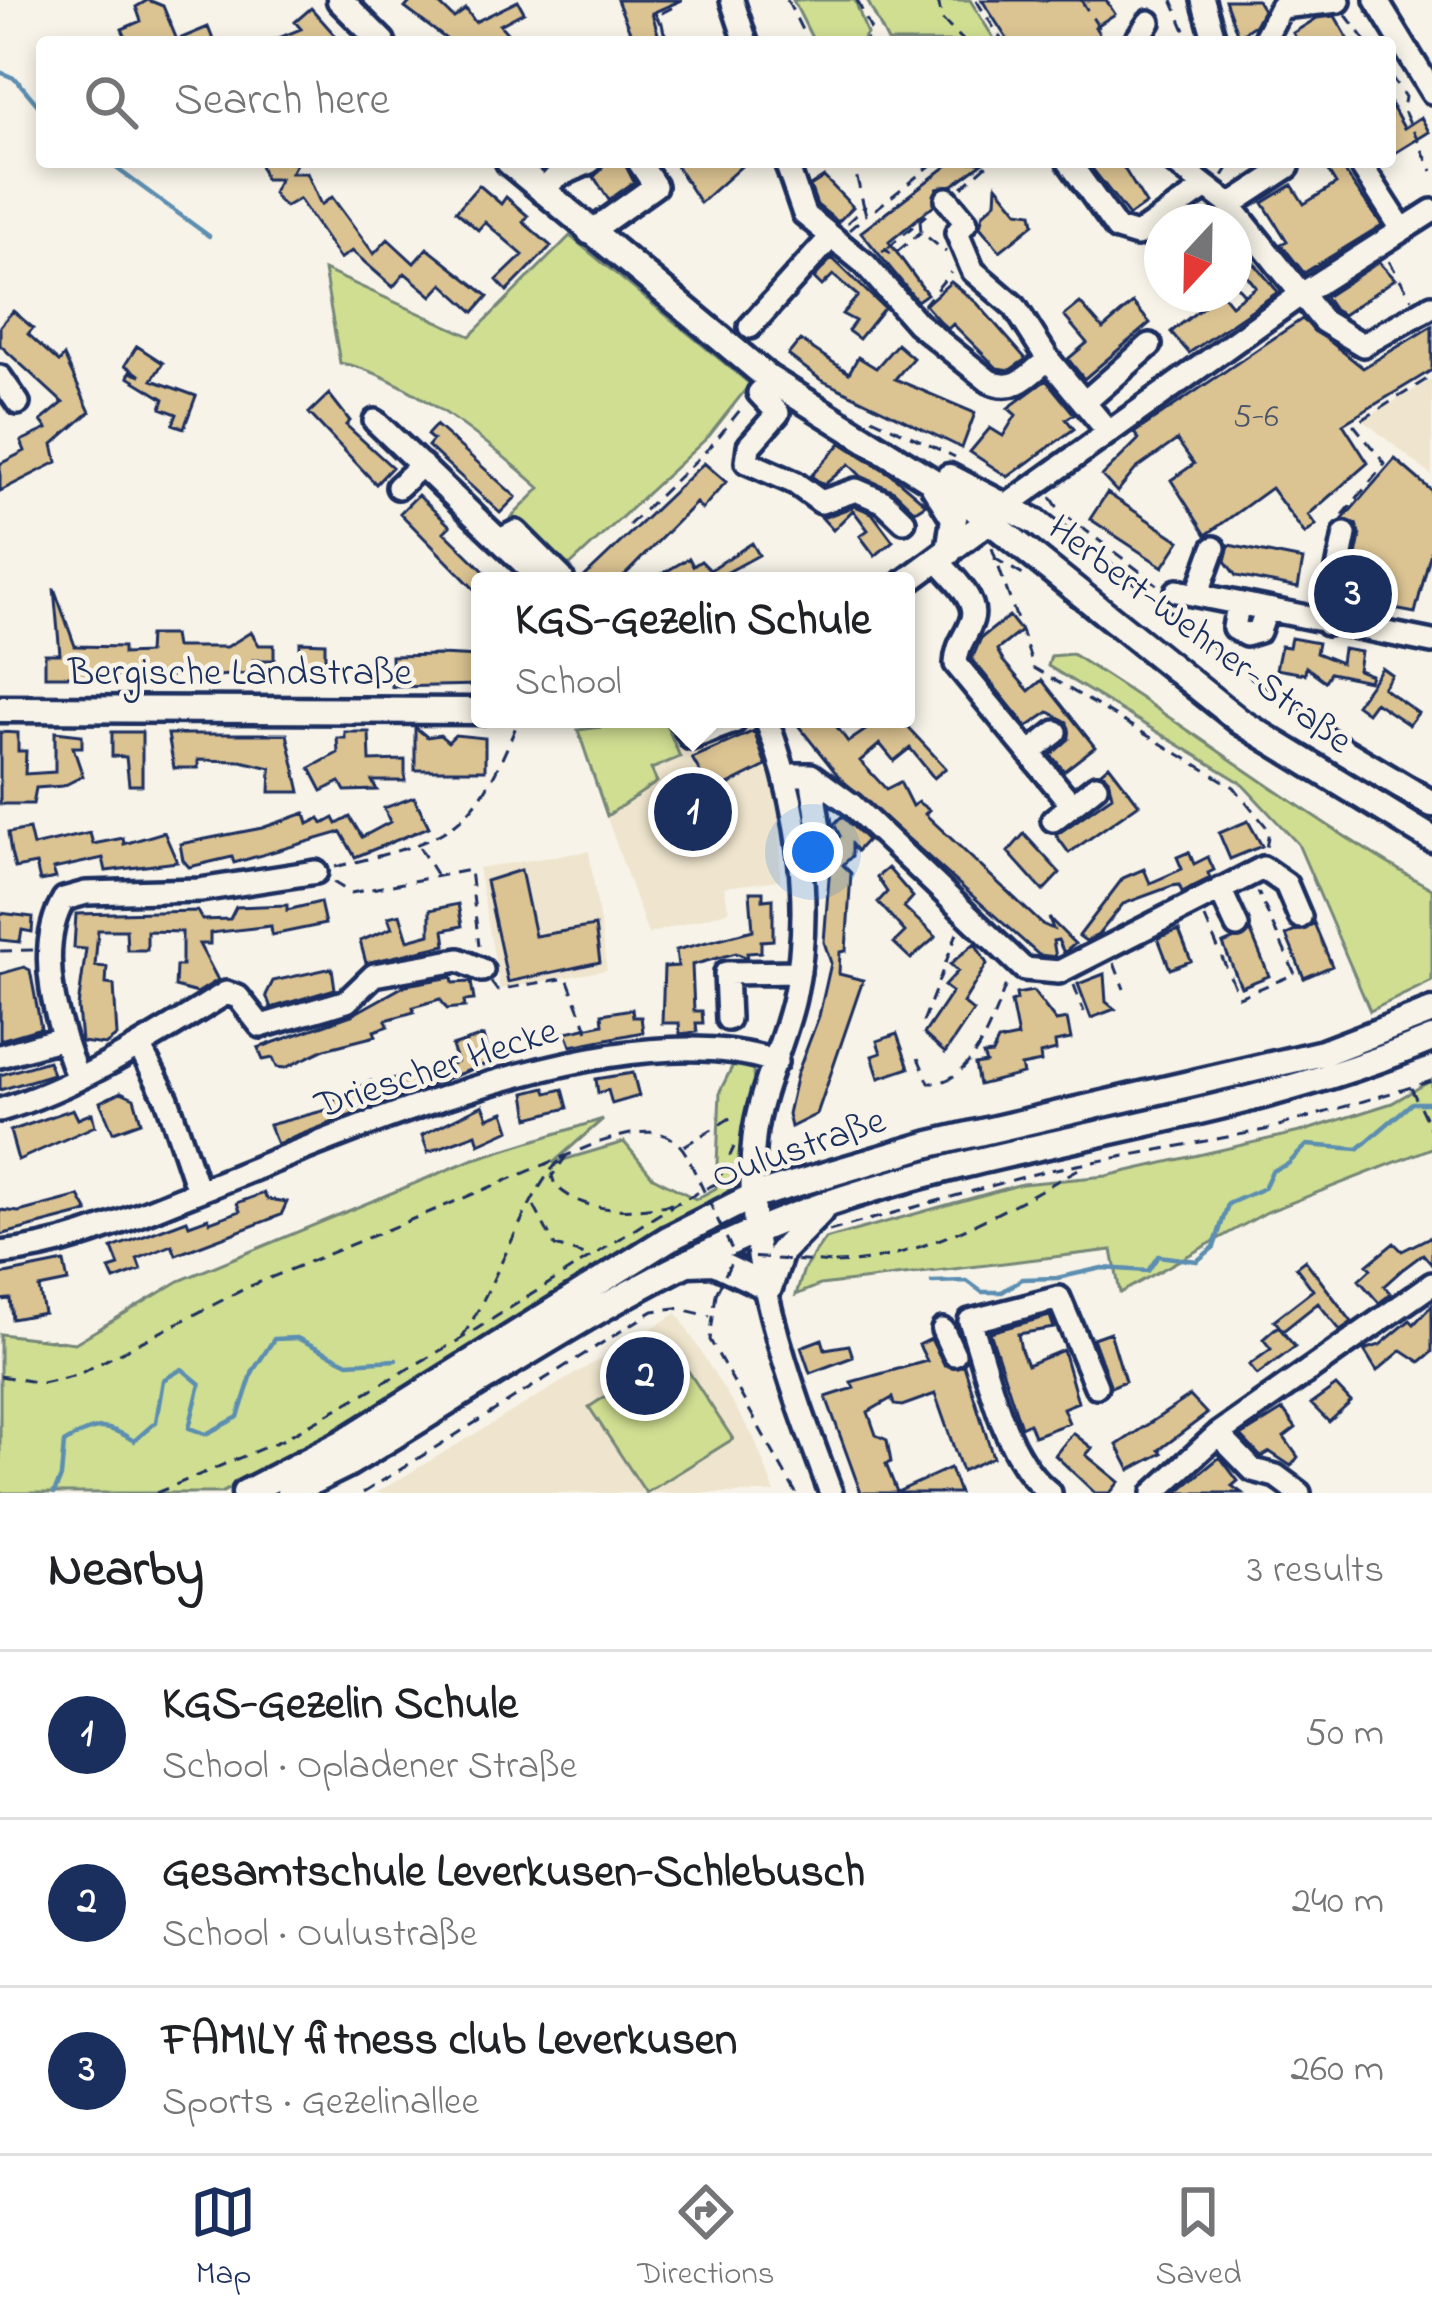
<!DOCTYPE html>
<meta charset="utf-8">
<style>
body{margin:0;font-family:"Indie Flower",sans-serif;background:#f6f6f6;color:#202124}
.compass{position:absolute;left:1144px;top:204px;width:108px;height:108px;border-radius:50%;background:#fff;box-shadow:0 6px 18px #0003;rotate:202deg}
.you{position:absolute;left:813px;top:852px;width:42px;height:42px;margin:-30px;border:9px solid #fff;border-radius:50%;background:#1a73e8;box-shadow:0 0 0 18px #1a73e833}
.badge{display:grid;place-items:center;width:78px;height:78px;border-radius:50%;background:#1b2f5e;color:#fff;font-size:39px;font-weight:700}
.pin{position:absolute;translate:-50% -50%;border:6px solid #fff;box-shadow:0 3px 12px #0006}
.popup{position:absolute;left:471px;top:572px;width:444px;height:156px;box-sizing:border-box;display:grid;place-content:center;border-radius:12px;background:#fff;filter:drop-shadow(0 3px 9px #0005);font-size:39px;white-space:nowrap;color:#757577}
.popup b{font-size:45px;color:#202124}
.popup::after{content:'';position:absolute;left:50%;top:100%;margin-left:-24px;border:24px solid transparent;border-top-color:#fff}
.list{margin:0;padding:0;list-style:none}
h2{display:flex;justify-content:space-between;align-items:center;height:156px;margin:0;padding:0 48px;font-size:51px}
h2 small{font-size:39px;font-weight:400;color:#757577}
.list li{display:grid;grid-template-columns:78px 1fr auto;gap:36px;align-items:center;box-sizing:border-box;height:168px;padding:0 48px;border-top:3px solid #e0e0e0}
.list b{display:block;font-size:45px;white-space:nowrap}
.list p{margin:0;font-size:39px;white-space:nowrap;color:#757577}
.list em{font-size:39px;font-style:normal;color:#757577}
.icon{flex:none;width:66px;height:66px;fill:none;stroke:currentColor;stroke-width:2;stroke-linecap:round;stroke-linejoin:round}
.map{position:relative;flex:none;width:1432px;height:1493px;overflow:hidden}
.search{position:absolute;background:#fff;box-shadow:0 6px 18px #0003;left:36px;right:36px;top:36px;height:132px;display:flex;align-items:center;gap:30px;box-sizing:border-box;padding:0 42px;border-radius:12px;color:#757577;font-size:45px}
.sheet{height:660px;background:#fff}
nav{display:flex;justify-content:space-around;align-items:center;box-sizing:border-box;height:168px;border-top:3px solid #e0e0e0;background:#fff;font-size:33px;color:#757577}
nav a{display:grid;justify-items:center;gap:6px}
nav .on{color:#1b2f5e}
.map>svg:first-child{display:block}
.built{fill:#efe5ce}
.green{fill:#cfde91;stroke:#758678;stroke-width:3}
.lines{fill:none;stroke-linecap:round;stroke-linejoin:round}
.stream{stroke:#5c8eb1;stroke-width:4.5}
.building{fill:#dbc392;stroke:#1b2f5e;stroke-width:3}
.minor-casing{stroke:#1b2f5e;stroke-width:30}
.major-casing{stroke:#1b2f5e;stroke-width:33}
.path{stroke:#1b2f5e;stroke-width:3;stroke-dasharray:12 9;stroke-linecap:butt}
.minor{stroke:#f7f3e8;stroke-width:21}
.major{stroke:#f7f3e8;stroke-width:24}
.path-bridge{stroke:#1b2f5e;stroke-width:3;stroke-dasharray:12 9;stroke-linecap:butt}
.labels{text-anchor:middle;dominant-baseline:central;stroke-width:9;stroke-linejoin:round;paint-order:stroke}
.number-label{font-size:33px;fill:#4b546b}
.street-label{font-size:39px;fill:#1b2f5e;stroke:#f7f3e8}
</style>
<div class="map">
<svg width="1432" height="1493" viewBox="0 0 1432 1493">
<rect width="100%" height="100%" fill="#f7f3e8"/>
<filter id="ink" filterUnits="userSpaceOnUse"><feTurbulence type="fractalNoise" baseFrequency=".00833" numOctaves="2"/><feDisplacementMap in="SourceGraphic" scale="24" xChannelSelector="R" yChannelSelector="G"/><feConvolveMatrix kernelMatrix="1 2 1 2 8 2 1 2 1" color-interpolation-filters="sRGB"/></filter>
<g filter="url(#ink)">
<!-- built -->
<path class="built" d="M1432 379V476L1363 420Z
M661 719H755L781 802 780 880 724 887 729 911 648 934 576 730Z
M589 851 607 970 500 989 478 868Z
M677 1313 754 1438 775 1493H376Z"/>
<!-- green -->
<path class="green" d="M793 0H855L867 34 861 42H814Z
M867 0H970L996 42H888Z
M570 236 750 384 709 436 564 571 510 519 540 488C492 445 403 373 340 363L324 270 470 336Z
M1072 654C1194 729 1307 819 1432 889V981L1370 1011 1298 844 1240 782 1048 666 1051 656Z
M664 719 680 757 651 769 657 782 607 816 578 730Z
M735 1061 753 1069C756 1113 749 1163 722 1199L403 1398 221 1493H0V1334L75 1343 179 1281 471 1160 603 1119 553 1163 624 1142 653 1177 696 1199 716 1188 720 1091Z
M1432 1080V1148L1267 1212 1120 1293 1112 1250 820 1285 796 1295 804 1269 825 1239 1022 1184 1106 1176 1304 1131 1392 1103Z
M675 1351 733 1439 646 1493 589 1407Z"/>
<g class="lines">
<!-- stream -->
<path class="stream" d="M0 72 16 79 42 110
M108 162 209 236
M932 1282 967 1281 982 1292H1002L1022 1279 1057 1278 1102 1268 1148 1271 1158 1256 1197 1261 1214 1247 1228 1204 1264 1188 1272 1171 1288 1164 1307 1145 1358 1149 1412 1103H1432
M54 1493 61 1477 64 1443C92 1425 106 1422 134 1441L156 1422 163 1380 182 1369 200 1384 189 1428 206 1434 238 1417 253 1371 274 1339 297 1338 348 1363 396 1360"/>
</g>
<!-- building -->
<path class="building" d="M148 0 163 6 177 40 208 27 214 42H128L122 29 141 21 136 7Z
M412 0H435L454 18 466 9 475 22 518 1 524 12 500 25 508 34 498 42H450L405 8Z
M617 0H682L652 13 659 37 647 41 644 35 633 39Z
M982 0H1106L1115 14 1095 27 1104 42H1009Z
M1225 0H1257L1263 10 1255 25 1238 36Z
M311 8 341 42H269L301 29 295 22Z
M1335 16 1350 42H1298L1293 33 1317 18Z
M1390 103 1404 128 1421 117 1429 132 1390 156Z
M259 162H297L291 173H307L321 205 332 197 374 254 388 239 414 263 427 248 488 296 474 312 443 284 432 296 405 273 393 287 352 251 340 259 299 199 285 207 277 199 273 193 280 179H265Z
M605 162H624L634 182 609 200 594 177Z
M674 162H746L700 203Z
M952 162H984L953 185 937 188 934 205 889 242 927 294 917 301 861 232Z
M1087 162H1120L1146 204 1129 216Z
M1339 164 1382 225 1304 273 1281 244 1287 241 1263 203 1292 185 1304 204 1336 184 1328 171Z
M824 177 853 207 838 222 817 205 810 186Z
M479 185 501 204 506 197 528 216 523 222 551 246 507 291 497 280 523 255 485 222 478 230 456 211Z
M997 185 1018 211 1032 213 1034 224 1000 251 980 227 983 214 996 202Z
M1234 239 1278 292 1189 353 1171 332 1203 307 1193 294H1222L1231 305 1256 287 1234 259Z
M832 258 884 308 859 339 848 331 855 321 842 314 858 296 833 275 822 286 814 278Z
M1379 262 1395 279 1343 315 1334 310 1325 297Z
M951 282 977 303 1026 359 1010 370 997 368 953 324 948 329 940 322 925 305Z
M1080 303 1103 329 1133 303 1150 323 1084 379 1068 359 1087 343 1064 316Z
M13 311 33 328 28 334 59 362 64 356 90 412 53 444 57 462 0 491V464L25 451 21 441 47 429 41 421 63 403 0 345V326Z
M1302 319 1363 368 1432 326V370L1343 424 1368 463 1308 515 1316 525 1305 534 1271 488 1206 535 1171 480 1194 464 1177 440 1136 469 1117 492 1102 476 1139 439 1134 433Z
M800 340 849 373 858 357 876 368 897 344 913 358 895 379 975 413 962 448 821 380 788 355Z
M137 346 163 363 152 380 196 396 184 428 173 424 177 414 161 408 164 399 128 377 130 372 141 376 125 365Z
M1046 380 1074 414 1066 419 1074 429 1008 477 970 452 990 428 1003 436 1016 415 1008 408Z
M329 394 350 421 346 425 392 467 376 484 309 413Z
M436 425 516 497 500 513 428 446 433 440 427 435Z
M841 443 892 475 926 504 915 511 894 491 861 476 849 464 824 485 811 476Z
M1395 459 1432 491V548L1415 613 1347 600 1360 536 1356 524 1343 519Z
M704 463 726 482 702 509 696 503 619 581H580Z
M1107 493 1180 541 1163 567 1090 519Z
M418 495 450 526 444 532 494 581H480V595L400 513Z
M855 506 872 513 893 541 875 556 860 536 868 530 853 510 833 530 822 518Z
M752 543 759 555 715 579 711 573 697 581H650L689 558 693 566 701 561 710 570Z
M1229 545 1303 560 1298 588 1236 576 1225 561Z
M54 588 75 646 123 647V654L148 653 149 635H173L175 647H227L251 632 259 645H274V660H253L250 673 218 676H45V654H60Z
M1009 616 1021 631 997 650 1003 661 1029 691 1042 680 1095 747 1064 771 1051 755 1069 739 1067 722 1049 712 1027 727 972 659 981 638Z
M1291 638 1318 643 1316 653 1341 663 1343 649 1361 652 1358 670 1371 675 1369 681 1330 673 1325 681 1306 667 1305 674 1276 669 1281 646 1289 647Z
M300 642 325 643V670L300 677Z
M439 655 480 657V685L392 687 391 656Z
M1382 668 1392 675 1383 688 1418 713 1409 725 1375 702 1367 713 1356 705Z
M793 719H831L848 742 873 725 868 719H900L946 768 934 778 910 748 894 761 880 744 860 761 886 789 900 782 912 806 918 802 929 810 925 814 1042 924 1053 929 1049 918 1075 944 1064 953 1058 940 1053 941 1056 957 1039 955 840 778Z
M415 727 427 737 440 735 448 742 455 735 485 738V770H415Z
M754 731 766 766 716 791 732 828 705 839 689 804 712 793 692 758Z
M0 732 18 733V751H26L25 774 55 772V732L82 735V747H73L83 776 63 786 36 788 33 804H0Z
M112 732H142V785H129L126 757 112 756Z
M345 732H369L370 761 405 760V781H372L377 790 345 791 340 782 322 791 310 768 338 753 337 738H345Z
M168 734H287L300 792H270L271 768 241 761 198 760V768H174Z
M1109 765 1139 804 1069 853 1056 835 1112 796 1108 778 1101 772Z
M414 797 429 827 355 857 341 832 234 863 232 857 189 867 183 860 180 844 262 828 305 813 308 824 320 818 323 824 334 818 337 824 350 817 362 837 390 822 384 808Z
M842 816 867 840 857 851 852 845V856L843 865 851 873 846 951 840 952 839 974 863 980 817 1114 791 1127 788 1114 797 1074 819 1016 831 963 824 942 830 865 825 858 840 836 834 824Z
M1248 821 1262 846 1230 859 1219 833Z
M29 829 33 846 90 833 93 844 123 838 124 844 164 832 177 862 106 871 103 858 53 869 56 878 40 881 36 864 15 868 11 853 8 833Z
M1024 834 1060 873 1043 891 1008 852Z
M1189 852 1194 864 1208 857 1214 870 1208 873 1210 878 1182 892 1179 885 1172 886 1123 904 1098 935 1086 941 1079 936 1123 878 1144 869 1150 883 1182 869 1177 857Z
M888 868 913 897 904 907 936 937 911 959 894 943 905 932 878 902 887 892 877 877Z
M521 870 535 936 595 926 600 962 508 982 486 881Z
M750 892H763V900L773 899V940L761 941V952L747 953 748 958 736 953 692 965 694 1011H702L703 1023H696L697 1032 680 1034 679 1023H662L664 967 678 966 676 950 753 930Z
M320 902 325 924 272 935 271 926 210 933V944H199L218 980 197 993 175 987 176 966H182V932L147 931V950H127L126 930H98L95 966 107 967 106 984 114 985 117 1036 105 1045 81 1042 78 1007 86 949 74 948 76 914 197 911 202 920 230 919 236 907 287 905V910Z
M458 904 462 926 444 930 446 945 366 963 360 941 392 928 388 917 400 914 408 940 430 934V910Z
M0 913 33 917 32 932 22 930 20 942 0 940Z
M1314 923 1332 966 1304 978 1286 935Z
M1179 930 1191 961 1170 969 1158 938Z
M1251 932 1269 976 1241 987 1223 944Z
M975 943 987 964 963 1003 973 1011 945 1053 924 1034 952 992 944 986 958 971 950 964Z
M24 967 30 970 41 1028 0 1040V974Z
M332 968 335 989 271 1008 266 995 273 981Z
M1104 974 1106 1002 1115 1009 1091 1018 1078 984Z
M452 977 453 983 471 982 474 1000 464 1001 465 1007 447 1009 440 999 413 1007 414 1012 386 1020 388 1026 374 1031 376 1036 325 1049 285 1068 277 1067 273 1058 263 1060 258 1048 352 1015 406 985Z
M1033 991 1056 1021 1067 1019 1071 1039 1055 1042 1056 1050 1040 1054 1041 1062 1021 1066 1023 1074 979 1085 975 1065 986 1063 983 1055 992 1054 998 1041 1018 1037 1011 1002 1017 1000 1016 994Z
M632 1009 633 1017H641L643 1032 571 1046 566 1032 603 1024 602 1014Z
M897 1034 909 1068 879 1078 872 1056 881 1053 877 1041Z
M483 1036 487 1050 498 1047 502 1058 369 1108 364 1095 357 1113 277 1144 269 1125 334 1108 331 1102 369 1082 367 1087 423 1069 426 1075 457 1062 452 1046Z
M48 1061 53 1074 0 1090V1075Z
M633 1073 639 1096 612 1104 608 1090 598 1093 596 1079Z
M545 1088 547 1093 563 1089 568 1108 529 1118 525 1093Z
M121 1092 134 1098 141 1122 113 1132 100 1102Z
M483 1105 488 1118 504 1112 510 1130 479 1144 476 1134 428 1152 422 1135Z
M73 1109 78 1119 92 1113 95 1126 18 1160 10 1131Z
M264 1193 267 1199 287 1202 281 1215 176 1255 172 1245 137 1259 141 1270 114 1280 109 1269 119 1266 112 1248 187 1220 189 1225 208 1218 210 1222 240 1211 237 1203Z
M79 1196 88 1212 0 1235V1210L19 1212Z
M1432 1236V1265L1423 1254 1403 1269 1384 1286 1391 1294 1379 1303 1359 1280 1371 1269 1367 1265 1394 1243 1402 1251Z
M1305 1260 1352 1322 1340 1330 1318 1303 1283 1331 1274 1320 1313 1290 1296 1267Z
M64 1262 68 1282 39 1288 44 1313 12 1319 10 1299 0 1300V1275Z
M1432 1305V1352L1420 1362 1402 1350 1377 1371 1364 1350 1380 1345 1410 1320 1414 1324Z
M1050 1316 1054 1328 1018 1334 1021 1350 1027 1365 1063 1350 1078 1402 1063 1408 1069 1423 1034 1436 1029 1423 1021 1427 990 1332Z
M1278 1326 1295 1347 1257 1375 1249 1365 1271 1349 1263 1339Z
M1110 1332 1125 1381 1111 1387 1093 1338Z
M822 1339 825 1349 849 1345 853 1357 810 1373 801 1347Z
M931 1339 944 1365H964L993 1457 962 1471 935 1394 902 1406 894 1405 892 1398 868 1412 876 1435 887 1440 891 1462 886 1464 897 1492 950 1468 959 1493H861L826 1397 854 1388 851 1382 927 1361 919 1345Z
M1336 1386 1351 1402 1329 1422 1311 1404Z
M1190 1396 1207 1414 1159 1450 1162 1453 1130 1470 1117 1445Z
M1283 1410 1296 1428 1284 1437 1298 1457 1291 1466 1270 1452 1261 1457 1241 1436Z
M1073 1433 1092 1448 1086 1455 1119 1482 1110 1493H1095L1055 1455Z
M1220 1457 1238 1481 1232 1486 1242 1493H1176Z"/>
<g class="lines">
<defs>
<path id="minor" d="M732 0 746 42
M1203 0 1215 42
M1376 0 1432 92
M1135 42 1149 22
M1270 42 1266 36 1281 7 1339 1
M786 162 804 214 865 264 917 323 989 381C1015 394 1029 375 1048 359
M1069 162 1117 229 1137 235 1206 187
M1174 162 1230 205 1323 321 1363 345 1432 306
M1359 162 1402 229
M542 192 556 177 590 162
M947 199 966 222 957 233 973 271 1015 307 1048 359 1106 429
M1230 205 1288 167
M589 233 655 186 639 162
M750 327 831 237
M0 377 18 403
M771 381 759 393 778 413 749 446 747 462 795 483 821 502 856 490 884 502 904 521
M1085 402 1150 345
M375 421 542 581
M398 487 422 465
M1009 504 1300 295 1432 211
M500 540 516 532 562 578
M937 560C949 574 978 599 972 619 967 637 957 642 956 664L1072 805 1096 786
M1177 591 1432 642
M1197 595 1214 548
M1238 605 1234 628 1246 635 1259 631 1266 611
M1327 624 1345 534
M680 719 691 738 734 722
M766 719C799 804 814 907 794 998 784 1044 759 1091 754 1138 741 1254 791 1386 831 1493
M1029 753 1056 732
M788 775H811L852 805 1024 969 1059 972 1263 868 1286 884 1300 917
M811 775 821 841
M1053 820 1072 805
M1220 889 1237 926
M728 1019 726 973 799 972
M140 1048 167 1099 198 1191
M0 1056 62 1038
M78 1079C58 1027 33 951 64 899L86 893 200 890 316 872
M0 1110C82 1085 153 1038 226 993L238 997 261 1026 347 1001 374 975 459 960 482 970
M0 1253C72 1246 132 1217 199 1191 346 1133 625 1008 776 1062
M943 1330 954 1354
M1218 1434 1253 1470 1276 1476 1299 1493
M1050 1493C1002 1456 990 1377 970 1321L1059 1298 1096 1386
M1154 1493 1218 1434 1432 1284"/>
<path id="major" d="M340 0 382 42
M509 162 768 378 966 502 1241 722 1432 839
M949 477 1036 522 1255 698 1432 804
M934 486 954 518 949 552
M906 582 998 514
M0 709 480 711
M688 1263 714 1262 769 1288 781 1252 820 1212
M245 1493 342 1443 668 1239 751 1197 930 1144 1323 1053 1432 1011
M289 1493 346 1465C502 1371 653 1263 826 1204 1024 1137 1238 1120 1432 1039"/>
</defs>
<!-- minor casing -->
<use href="#minor" class="minor-casing"/>
<!-- major casing -->
<use href="#major" class="major-casing"/>
<!-- path -->
<path class="path" d="M787 0 808 42
M857 0 871 30 865 42
M938 0 942 20 965 42
M976 0 1003 42
M1081 0 1108 42
M1172 0 1190 42
M655 13 669 42
M1346 15 1366 42
M664 33 660 14 677 5
M1390 75 1405 97 1403 109 1432 171
M834 162 843 171 852 162
M1223 176 1232 162
M962 187 990 162
M920 220 921 232 946 252
M847 223 864 207 853 162
M849 230 866 215 864 207 876 209 935 162
M888 248 926 215
M882 252 886 249 892 256 921 232
M1389 261 1412 299
M1237 286 1248 299
M923 306 951 272
M872 418 955 457
M1051 497 1060 511 1158 585
M1343 515 1385 464 1354 425 1432 376
M629 525 711 446 744 405
M992 548 1034 668 1234 787 1269 830 1266 849
M994 558 1023 575
M419 847 436 874
M335 867C452 838 473 834 519 719
M333 882 351 893 470 870 479 946
M1205 918 1239 997 1295 974 1258 892
M0 951 33 950
M1114 963 1124 989
M491 982 497 990 567 978 591 1039
M1074 985 1084 1012
M923 1022 957 933
M918 1058 929 1083C974 1086 995 1011 1008 979
M1411 1088 1432 1132
M684 1146 737 1114
M567 1155 552 1176 555 1185C586 1215 632 1212 672 1204
M534 1206 555 1246 588 1256
M829 1231 1045 1171 1265 1130 1432 1081
M834 1263C916 1263 1011 1207 1082 1167
M716 1294 710 1340 796 1493
M462 1337C491 1296 532 1181 562 1159
M0 1376 42 1383 77 1375 248 1287 597 1143C634 1132 672 1119 690 1162
M156 1493 282 1440 459 1340 675 1204 717 1183 734 1147
M363 1493 653 1311 676 1308 710 1316"/>
<!-- minor -->
<use href="#minor" class="minor"/>
<!-- major -->
<use href="#major" class="major"/>
<!-- path-bridge -->
<path class="path-bridge" d="M690 1162 734 1254
M716 1294 734 1256 834 1263"/>
</g>
</g>
<g class="labels">
<!-- number labels -->
<g class="number-label">
<text x="1256" y="418">5-6</text>
</g>
<!-- street labels -->
<g class="street-label">
<text transform="translate(1199 636) rotate(37)">Herbert-Wehner-Straße</text>
<text x="240" y="674">Bergische Landstraße</text>
<text transform="translate(437 1070) rotate(-18)">Driescher Hecke</text>
<text transform="translate(799 1150) rotate(-19)">Oulustraße</text>
</g>
</g>
</svg>
<svg class="compass" viewBox="-18 -18 36 36"><path d="M0-13l5 13h-10z" fill="#e53935"/><path d="M0 13l5-13h-10z" fill="#757577"/></svg>
<div class="you"></div>
<div class="pin badge" style="left:693px;top:812px">1</div>
<div class="popup"><b>KGS-Gezelin Schule</b>School</div>
<div class="pin badge" style="left:645px;top:1376px">2</div>
<div class="pin badge" style="left:1353px;top:594px">3</div>
<div class="search"><svg class="icon" aria-label="search" viewBox="0 0 24 24"><circle cx="10" cy="10" r="6"/><path d="M15 15l6 6"/></svg>Search here</div>
</div>
<section class="sheet">
<h2>Nearby<small>3 results</small></h2>
<ul class="list">
<li><span class="badge">1</span><div><b>KGS-Gezelin Schule</b><p>School · Opladener Straße</p></div><em>50 m</em></li>
<li><span class="badge">2</span><div><b>Gesamtschule Leverkusen-Schlebusch</b><p>School · Oulustraße</p></div><em>240 m</em></li>
<li><span class="badge">3</span><div><b>FAMILY fitness club Leverkusen</b><p>Sports · Gezelinallee</p></div><em>260 m</em></li>
</ul>
</section>
<nav>
<a class="on"><svg class="icon" aria-label="map" viewBox="0 0 24 24"><path d="M3 6l6-2 6 2 6-2v14l-6 2-6-2-6 2zM9 4v14M15 6v14"/></svg>Map</a>
<a><svg class="icon" aria-label="directions" viewBox="0 0 24 24"><path d="M12 3l9 9-9 9-9-9zM9 14v-3h6M13 9l2 2-2 2"/></svg>Directions</a>
<a><svg class="icon" aria-label="saved" viewBox="0 0 24 24"><path d="M7 4h10v16l-5-4-5 4z"/></svg>Saved</a>
</nav>
